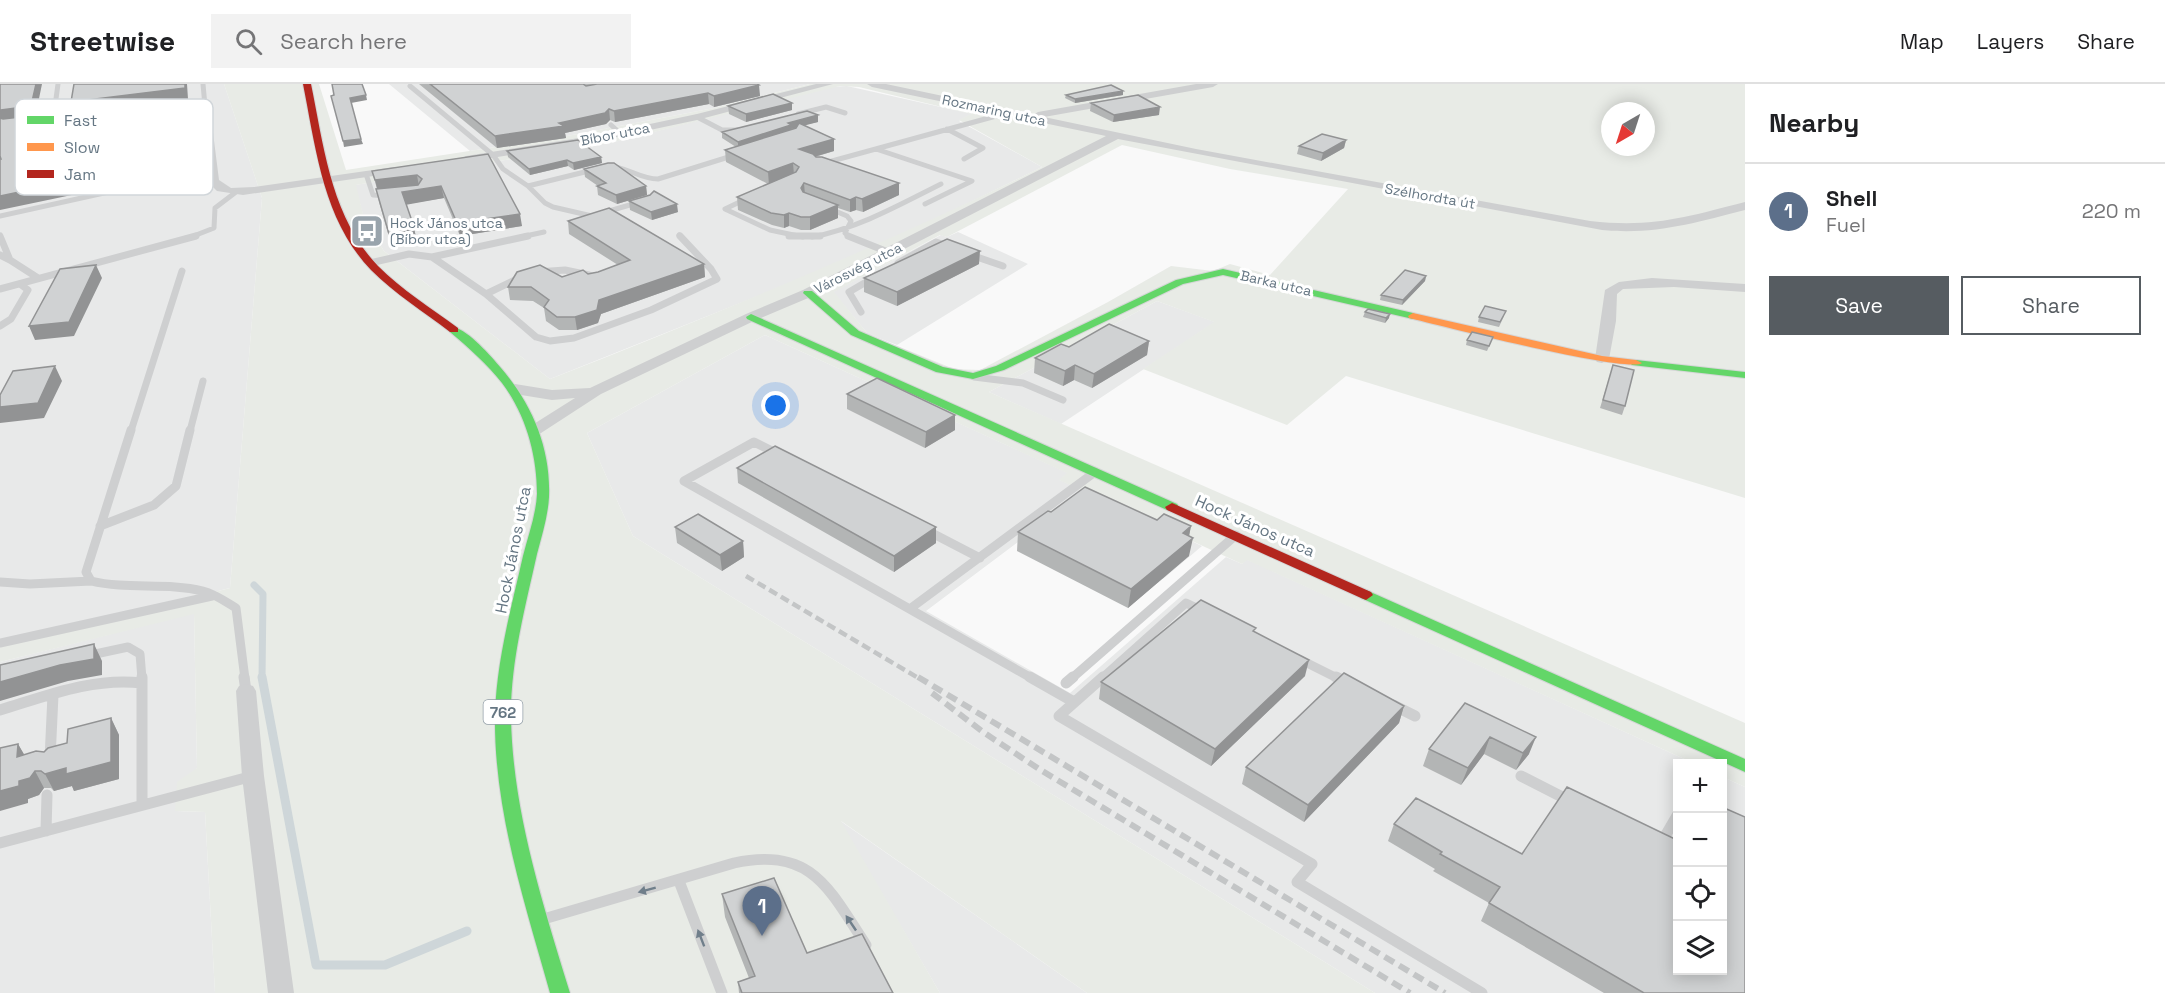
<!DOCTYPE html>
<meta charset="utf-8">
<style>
body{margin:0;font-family:"Space Grotesk",sans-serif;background:#f2f2f2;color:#202124}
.controls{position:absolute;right:18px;bottom:18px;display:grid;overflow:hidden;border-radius:0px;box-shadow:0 3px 15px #0003}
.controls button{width:54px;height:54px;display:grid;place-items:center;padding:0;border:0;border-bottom:2px solid #e0e0e0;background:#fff;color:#202124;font:30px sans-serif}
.compass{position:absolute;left:1601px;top:18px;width:54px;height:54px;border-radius:50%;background:#fff;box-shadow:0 3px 15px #0003;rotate:219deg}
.you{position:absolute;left:776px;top:322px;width:21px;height:21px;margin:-15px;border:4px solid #fff;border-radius:50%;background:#1a73e8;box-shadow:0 0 0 9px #1a73e833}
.badge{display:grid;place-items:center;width:39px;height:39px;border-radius:50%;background:#565c61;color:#fff;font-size:20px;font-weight:700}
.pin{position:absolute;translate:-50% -50px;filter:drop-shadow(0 2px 3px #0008)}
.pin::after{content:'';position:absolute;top:32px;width:21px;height:18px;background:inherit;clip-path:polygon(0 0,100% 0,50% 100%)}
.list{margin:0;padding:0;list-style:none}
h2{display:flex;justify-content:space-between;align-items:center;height:78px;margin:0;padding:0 24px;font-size:26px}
h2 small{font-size:20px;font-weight:400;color:#757577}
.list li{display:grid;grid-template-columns:39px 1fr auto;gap:18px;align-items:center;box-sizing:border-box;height:96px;padding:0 24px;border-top:2px solid #e0e0e0}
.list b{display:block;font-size:22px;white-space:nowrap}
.list p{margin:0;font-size:20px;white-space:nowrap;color:#757577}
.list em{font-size:20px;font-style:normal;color:#757577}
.actions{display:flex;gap:12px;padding:18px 24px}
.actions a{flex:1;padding:14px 0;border:2px solid #565c61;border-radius:0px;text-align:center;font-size:21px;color:#565c61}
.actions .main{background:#565c61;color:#fff}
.icon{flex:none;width:33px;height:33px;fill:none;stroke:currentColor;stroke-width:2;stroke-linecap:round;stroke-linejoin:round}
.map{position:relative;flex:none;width:1745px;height:909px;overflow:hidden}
header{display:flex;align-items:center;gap:36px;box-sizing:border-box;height:84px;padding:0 30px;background:#fff;border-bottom:2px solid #e0e0e0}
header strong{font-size:28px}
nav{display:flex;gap:33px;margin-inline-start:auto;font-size:21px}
.search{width:420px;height:54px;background:#f2f2f2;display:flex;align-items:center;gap:15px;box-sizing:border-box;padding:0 21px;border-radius:0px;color:#757577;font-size:22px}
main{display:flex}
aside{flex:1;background:#fff}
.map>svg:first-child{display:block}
.built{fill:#e8e9e9}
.green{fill:#e8ebe6;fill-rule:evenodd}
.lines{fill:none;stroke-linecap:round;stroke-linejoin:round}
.stream-far1{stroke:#ced6d9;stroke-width:7}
.stream{stroke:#ced6d9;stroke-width:9}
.fast-casing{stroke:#d5d6d7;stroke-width:2}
.slow-casing{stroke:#d5d6d7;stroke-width:2}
.jam-casing{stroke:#d5d6d7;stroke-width:2}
.lane-far3{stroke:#cecfd0;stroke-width:5}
.lane-far2{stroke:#cecfd0;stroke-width:7}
.lane-far1{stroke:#cecfd0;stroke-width:9}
.lane{stroke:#cecfd0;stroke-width:11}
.street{fill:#cecfd0;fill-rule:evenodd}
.fast{fill:#63d668;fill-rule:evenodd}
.slow{fill:#ff974d;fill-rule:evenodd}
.jam{fill:#b3261e;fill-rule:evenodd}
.rail-far1{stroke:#c3c5c6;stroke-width:4.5;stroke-dasharray:9 4.5;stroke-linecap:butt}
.rail{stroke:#c3c5c6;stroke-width:6;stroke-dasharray:11 6;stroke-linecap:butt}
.wall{fill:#b3b5b5}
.shaded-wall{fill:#929394}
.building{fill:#d0d2d3;stroke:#929394;stroke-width:1.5}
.oneway{fill:#707f8b}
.labels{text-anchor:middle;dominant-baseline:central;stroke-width:6;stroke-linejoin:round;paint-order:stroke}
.far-street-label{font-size:14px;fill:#657683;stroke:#fff}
.far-poi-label{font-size:14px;fill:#657683;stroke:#fff;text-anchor:start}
.shield{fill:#fff;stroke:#939fa8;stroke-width:1.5}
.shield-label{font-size:15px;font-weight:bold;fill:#657683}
.street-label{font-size:16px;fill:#657683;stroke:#fff}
.key{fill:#fff;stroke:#d1d6da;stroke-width:1.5}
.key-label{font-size:16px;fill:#657683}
</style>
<header>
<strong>Streetwise</strong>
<div class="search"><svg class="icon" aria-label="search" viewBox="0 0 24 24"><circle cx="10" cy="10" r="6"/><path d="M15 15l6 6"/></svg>Search here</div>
<nav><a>Map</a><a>Layers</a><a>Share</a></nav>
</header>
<main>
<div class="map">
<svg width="1745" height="909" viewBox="0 0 1745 909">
<rect width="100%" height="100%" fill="#f9f9f9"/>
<!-- built -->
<path class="built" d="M0 0H224L262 114 230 504 0 562Z
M389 0H810L714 24 567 52 470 67Z
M847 2 972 30 959 37 1042 83 925 140 790 199 550 295 384 167 365 138 355 101 614 58 829 3Z
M958 148 1028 180 897 261 868 250 833 208 941 151 947 153Z
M1157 217 1215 238 1061 340 989 308Z
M765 251 1068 389 1060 396 1202 462 1163 495 1046 437 926 527 1070 609 1226 473 1242 480 1246 475 1693 679 1678 680V886H1722L1723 693 1745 703V909H1375L633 452 587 349Z
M194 529 197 684 176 727 205 728 215 909H0V578Z
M839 736 1087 909H940Z"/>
<!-- green -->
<path class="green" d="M224 0H319L346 86 567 52 714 24 810 0H1745V414L1346 292 1287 341 1143 285 1214 238 1157 217 989 308 1745 639V703L1723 693 1722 680 1693 679 1247 476 1242 480 1059 396 1067 389 765 251 587 349 633 452 1375 909H1087L841 737 940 909H215L205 728 175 727 177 698 197 684 194 530 0 578V562L230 504 262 114ZM840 2 859 3 971 30 959 36 1042 83C881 162 717 230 550 295L384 167 365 138 356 101 614 58ZM1610 27H1646V63H1610ZM1122 61 1230 85 1348 105 1270 191 1230 180 1213 187 1171 182 1108 218 980 286 954 285 868 250 834 208 940 151 947 153Z"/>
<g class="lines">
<!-- stream-far1 -->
<path class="stream-far1" d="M254 501 263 510 262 595"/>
<!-- stream -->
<path class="stream" d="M262 593 316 881H385L467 847"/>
<defs>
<path id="fast" d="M1223 185 1413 229 1418 232 1413 235 1223 191 1183 200 1004 286 973 295 936 288 851 251 803 209 804 207H812L859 247 943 283 973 289 996 282 1176 196Z
M751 230 1177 420 1179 423 1172 427 1167 426 747 235 746 233Z
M454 243C469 247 491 272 501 284 532 320 551 364 549 413 548 432 542 451 537 470 525 524 510 580 511 635 513 729 543 820 570 909H550C525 820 494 727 495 633 496 579 511 525 523 472 528 452 536 431 537 410 537 371 526 331 502 299 487 280 469 264 450 248L449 246Z
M1636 276 1745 288V294L1632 281 1630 279Z
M1366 506 1745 675V688L1361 514 1359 511 1361 508Z"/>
<path id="slow" d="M1413 229 1602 272 1636 276 1642 279C1629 290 1438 241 1409 234L1408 232Z"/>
<path id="jam" d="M303 0H311C324 63 331 133 378 182 402 206 431 224 458 244V248H450C424 228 395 210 371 186 323 136 316 65 303 0Z
M1172 419 1371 508 1373 511 1366 516 1361 514 1167 426 1165 423Z"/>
</defs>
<!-- fast casing -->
<use href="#fast" class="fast-casing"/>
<!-- slow casing -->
<use href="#slow" class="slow-casing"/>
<!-- jam casing -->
<use href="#jam" class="jam-casing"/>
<!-- lane-far3 -->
<path class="lane-far3" d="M203 0 205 22
M410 2 493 71 503 85 528 102 609 82C627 83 640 95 658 95L735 71
M155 25 205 19
M798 30 826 23 845 29
M697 33 722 46H738
M53 37 58 0
M21 40 136 27
M611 41 620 49
M947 45 983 64 964 75
M876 65 972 97 925 120
M821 80 1007 29
M366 90 373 111 388 112
M528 102 545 119 553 123 592 132 640 118
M748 114 725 125 770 146 803 153
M828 124 847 132 851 137 845 149 850 153
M0 132 122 105 105 75
M679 151 681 153
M191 153 214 144 215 124 236 108
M521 153 544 148
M812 153C859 144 899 121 941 100"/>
<!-- lane-far2 -->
<path class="lane-far2" d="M789 152H820
M848 152 888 168
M968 170 1003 182
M0 171 10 176 0 152
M432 173 528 152
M10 176 38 194
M370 179 409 170 432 173 486 210 536 253 550 257 574 254 651 226 717 195 711 185 680 152
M898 179 936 158 950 163
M537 188 565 186 589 191
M0 205 196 152
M486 210 521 193
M861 228 849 208 873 194
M0 242 11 235 28 206 20 200
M974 293 1023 299 1063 316
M131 347 182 187
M190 347 203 297"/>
<!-- lane-far1 -->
<path class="lane-far1" d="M131 346 86 488 91 497C128 506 166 498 203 507 215 510 226 518 236 524L245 595
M778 370 754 358 684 397 1033 595
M100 442 154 421 176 402 190 346
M926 446 980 474
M0 498 30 500 91 497
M911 524 1095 388
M0 559 212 512
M86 572 128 563 140 570 142 595
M1299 575 1339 595
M1071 595 1236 451
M1101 595 1186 519 1203 527"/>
<!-- lane -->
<path class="lane" d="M142 593V720
M244 593 246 607
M1030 593 1074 618
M1103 593 1059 632 1312 780 1297 798 1482 909
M1336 593 1348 599
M1066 599 1073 593
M1393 621 1415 632
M0 626C46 612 93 593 142 599
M50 675 53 611
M1521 692 1572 718
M46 747 47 711
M0 759 253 692
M1661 759 1678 730
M679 797 722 909
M547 834 734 779C812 762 829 805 866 861"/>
<!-- street -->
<path class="street" d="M816 0H833L697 36 598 57 466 78 460 75 466 72 598 51 697 30Z
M867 0H886L1033 31 1038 28 1196 0H1218L1213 3 1044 33 1196 65 1590 137C1653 144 1686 133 1745 118V126C1694 139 1655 151 1602 146L1118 55 813 212 756 236 601 310 541 349H529L527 346 529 343 575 314 552 316 515 310 510 308 507 305 510 302 515 300 552 306 590 304 746 230 803 206 1106 52 872 3Z
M205 22 210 25 219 96 231 104 254 103 394 83 400 86 394 89 243 111 217 107 207 97 200 25Z
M1652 194 1745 200V208L1674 203 1623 205 1617 210 1616 237 1609 275 1602 279 1597 278 1595 275 1605 206 1619 198Z
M246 600 253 602 256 607 264 692 294 909H268L242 692 236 607 239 602Z"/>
<!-- fast -->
<use href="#fast" class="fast"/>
<!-- slow -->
<use href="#slow" class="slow"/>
<!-- jam -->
<use href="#jam" class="jam"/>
<!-- rail-far1 -->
<path class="rail-far1" d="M746 492 920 595"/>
<!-- rail -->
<path class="rail" d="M918 593 1445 909
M932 609 983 648 1039 685 1410 909"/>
</g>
<!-- wall -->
<path class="wall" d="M419 0H757L760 12 714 23 709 20 615 38 610 36 606 40 565 49 566 54 497 64Z
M1066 11H1123L1075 19 1065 14Z
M792 19V26L746 38 729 30 728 22Z
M1091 19 1159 31 1113 38 1090 27Z
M818 31V38L804 41 834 67 815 73H816L899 99V111L863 128 856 126 850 128 838 124V134L810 146H801L789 142 784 144 772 141 738 126 737 113 768 100 726 78 725 66 736 63 722 54V48Z
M1346 56 1344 64 1321 77 1297 70 1299 62Z
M507 67 601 73 602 79 574 86 568 82 530 91 508 73Z
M488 70 522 142 460 152 444 114 406 120 413 140 416 153 409 154 411 160 392 163 379 118 376 105H377L372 87Z
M584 85 646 102 647 111 617 120 598 111 597 102H598L585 93Z
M629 117 678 128 652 136 630 126Z
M568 137 704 180 705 193 601 230 598 239 577 246H559L546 237 544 224 533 217 510 216 508 203 562 193 598 188 618 181 569 150Z
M979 180 897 222 864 208V194Z
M1426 192 1425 197 1402 221 1380 216 1381 211Z
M1365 228 1389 234 1385 239 1363 233Z
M1504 232 1499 243 1478 238 1479 233Z
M1467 256 1491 258 1487 267 1466 261Z
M1149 257 1147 271 1092 304 1074 296 1063 302 1034 289 1035 274 1069 263Z
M1613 281 1625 322 1622 331 1600 324Z
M847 310 955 346 925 364 847 325Z
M737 384 936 443V459L894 488 738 399Z
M1051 428 1157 436 1191 442 1189 452V472L1128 524 1017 467 1018 448Z
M675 443 743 457 744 473 722 487 677 459Z
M1255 548 1305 592 1211 682 1099 615 1101 598Z
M1465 619 1529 670 1516 686 1484 670 1461 701 1423 682 1429 665Z
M1404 622 1399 639 1304 738 1242 700 1246 683Z
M111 634 119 651V695L74 707 72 702 54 707 51 704H44L39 711 28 715V719L18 660 24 671 44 668 67 659Z
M1394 740 1677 886 1745 909H1604L1481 837 1489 819 1433 787 1435 785 1388 757Z
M722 810 807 869 893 909H739L738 898 749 894 725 833Z"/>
<!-- shaded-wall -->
<path class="shaded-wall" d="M36 0H42L35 34H30L33 44 30 61 0 37V27Z
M185 0H187L188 15 75 29 71 18Z
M759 1 760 12 714 23V12Z
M1123 7V11L1075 19V15Z
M708 9 709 20 615 38 614 27Z
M366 11 367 16 351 19 350 14Z
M792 19V26L746 38V30Z
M1160 23 1159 31 1113 38 1114 31Z
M609 25 610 36 606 40 565 49 566 54 497 64 495 52 559 39Z
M818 31V38L791 45V47L738 64V58L788 39Z
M361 55 363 60 344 63 343 57Z
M834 55V67L800 77 799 65Z
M1346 56 1344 64 1321 77 1323 69Z
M178 57 181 69 140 76 136 64Z
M601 73 602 79 574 86 573 79Z
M567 76 568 82 530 91 529 85Z
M793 79 794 91 769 101 768 88Z
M105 90 110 103 0 126V112Z
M417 91 419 103 378 108 375 96Z
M804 99 805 111 801 104Z
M899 99V111L863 128 862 115Z
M441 102 444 114 405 121 402 108Z
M646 102 647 111 617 120 616 111Z
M856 113V126L850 128V116Z
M677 120 678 128 652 136 651 128Z
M838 121V134L810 146V133Z
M789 129V142L784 144V131Z
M520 130 522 142 460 152 457 139Z
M413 140 416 153 409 154 411 160 392 163 389 150 406 142Z
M980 167 979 180 897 222V208Z
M704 180 705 193 601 230 598 239 577 246 575 233 599 216Z
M96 181 102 194 74 252 35 256 29 242Z
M1426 192 1425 197 1402 221 1403 216Z
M1390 230 1389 234 1385 239 1386 234Z
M1149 257 1147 271 1092 304 1094 290Z
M1075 281 1074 296 1063 302 1065 287Z
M55 282 62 297 44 334 0 339V323Z
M955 331V346L925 364 926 348Z
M1191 442 1188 457 1193 454 1189 472 1128 524 1131 505 1183 449Z
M936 443V459L894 488V472Z
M743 457 744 473 722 487 720 471Z
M94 560 102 577V591L68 597 0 617V598Z
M1309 576 1305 592 1211 682 1215 665Z
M1404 622 1399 639 1304 738 1308 721Z
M111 634 119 651V695L74 707 72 702 54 707 45 690Z
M1490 653 1484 670 1461 701 1468 684Z
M1536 653 1529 670 1516 686 1523 669Z
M18 660 28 677 17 673Z
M35 687 44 704 39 711 28 715V719L0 727V707L19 697Z"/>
<!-- building -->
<path class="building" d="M0 0H36L31 22 1 26 0 27Z
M74 0H185V4L71 18Z
M332 0H362L366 11 350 14 361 55 343 57 331 12 334 11Z
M430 0H583L586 2 597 0H757L759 1 714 12 708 9 614 27 609 25 605 29 559 39 564 42 495 52Z
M1111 1 1123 7 1075 15 1066 11Z
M773 10 792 19 746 30 728 22Z
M1138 11 1160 23 1114 31 1091 19Z
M807 27 818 31 788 39 791 41 738 58 722 48Z
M29 32 25 49 75 40 105 90 0 112V75H1L0 72V34L3 35Z
M799 39 834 55 799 65 813 70 816 73H822L899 99 862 115 856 113 850 116 804 99 801 104 803 108 838 121 810 133H801L789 129 784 131 771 129 737 113 796 88 799 83 793 79 768 88 725 66 796 44Z
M1322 50 1346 56 1323 69 1299 62Z
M578 56 601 73 573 79 567 76 529 85 507 67Z
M488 70 520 130 457 139 441 102 402 108 413 140 406 142 408 147 389 150 376 105 418 101 422 95 417 91 375 96 372 87Z
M608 79H614L646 102 616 111 597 102 606 99 584 85Z
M654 107 677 120 651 128 629 117 650 111Z
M609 124 704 180 599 216 597 226 575 233H557L544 223 549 216 531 203H508L517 188 540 181 562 193 583 186 588 190 598 188 630 176 568 137Z
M947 155 980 167 897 208 864 194Z
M96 181 69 238 29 242 60 185Z
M1405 186 1426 192 1403 216 1381 211Z
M1485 222 1506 227 1500 238 1479 233Z
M1368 225 1390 230 1386 234 1365 228Z
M1109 240 1149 257 1094 290 1075 281 1065 287 1035 274 1061 260 1069 263Z
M1472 248 1493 253 1489 262 1467 256Z
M1613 281 1634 286 1625 322 1603 316Z
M55 282 38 319 0 323V311L13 287Z
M877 294 955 331 926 348 847 310Z
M775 362 936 443 894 472 737 384Z
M1085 403 1157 436 1164 430 1191 442 1183 449 1193 454 1131 505 1018 448 1048 427 1051 428Z
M698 430 743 457 720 471 675 443Z
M1201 516 1256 544 1253 547 1309 576 1215 665 1101 598Z
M94 560V575L60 581 0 598V581Z
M1344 589 1404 622 1308 721 1246 683Z
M1465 619 1536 653 1523 669 1490 653 1468 684 1429 665Z
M111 634V678L66 690V684L45 690 41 687H35L30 694 19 697V702L0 707V664L18 660 17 673 36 667 44 668 48 664 67 659 68 645Z
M1567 703 1677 756V886H1722V723L1745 733V909H1644L1489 819 1500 803 1440 770 1442 768 1394 740 1416 714 1522 770Z
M774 794 807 869 862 850 893 909H742L738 898 755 892 722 810Z"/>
<!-- one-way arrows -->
<defs><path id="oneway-solid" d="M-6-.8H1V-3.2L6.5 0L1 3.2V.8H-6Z" transform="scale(1.5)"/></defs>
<g class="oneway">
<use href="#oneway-solid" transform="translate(647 806) rotate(165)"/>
<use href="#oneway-solid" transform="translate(851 839) rotate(-124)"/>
<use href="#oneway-solid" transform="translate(701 854) rotate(-111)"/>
</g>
<!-- icons -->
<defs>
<symbol id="bus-square" viewBox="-11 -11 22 22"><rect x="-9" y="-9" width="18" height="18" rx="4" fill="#99a4ac" stroke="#fff"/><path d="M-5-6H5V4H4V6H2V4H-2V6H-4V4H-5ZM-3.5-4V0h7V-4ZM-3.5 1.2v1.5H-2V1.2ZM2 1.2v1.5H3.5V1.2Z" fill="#fff"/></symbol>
</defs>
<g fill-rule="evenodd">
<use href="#bus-square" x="348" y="128" width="38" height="38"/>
</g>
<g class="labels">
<!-- far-street labels -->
<g class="far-street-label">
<text transform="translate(994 26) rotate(12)">Rozmaring utca</text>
<text transform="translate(615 50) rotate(-11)">Bíbor utca</text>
<text transform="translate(1430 112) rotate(10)">Szélhordta út</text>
<text transform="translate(858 184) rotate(-27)">Városvég utca</text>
<text transform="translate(1276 199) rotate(13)">Barka utca</text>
</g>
<!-- far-poi labels -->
<g class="far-poi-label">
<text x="390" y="139">Hock János utca<tspan x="390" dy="16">(Bíbor utca)</tspan></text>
</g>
<!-- shield labels -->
<rect class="shield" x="483.5" y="616" width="39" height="24" rx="4.5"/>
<g class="shield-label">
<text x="503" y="628">762</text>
</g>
<!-- street labels -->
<g class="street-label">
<text transform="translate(1255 442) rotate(24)">Hock János utca</text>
<text transform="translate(513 466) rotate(-79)">Hock János utca</text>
</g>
</g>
<!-- legend -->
<rect x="15" y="15" width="198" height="96" rx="9" class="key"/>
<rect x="27" y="32" width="27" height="8" fill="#63d668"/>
<rect x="27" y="59" width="27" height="8" fill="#ff974d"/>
<rect x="27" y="86" width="27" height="8" fill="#b3261e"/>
<g class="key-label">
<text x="64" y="42">Fast</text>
<text x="64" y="69">Slow</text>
<text x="64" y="96">Jam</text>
</g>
</svg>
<div class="controls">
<button>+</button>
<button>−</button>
<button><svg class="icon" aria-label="locate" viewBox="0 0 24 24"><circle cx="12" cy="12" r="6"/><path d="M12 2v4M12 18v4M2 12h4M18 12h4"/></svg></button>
<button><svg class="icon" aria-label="layers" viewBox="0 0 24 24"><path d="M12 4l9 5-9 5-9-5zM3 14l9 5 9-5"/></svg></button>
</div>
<svg class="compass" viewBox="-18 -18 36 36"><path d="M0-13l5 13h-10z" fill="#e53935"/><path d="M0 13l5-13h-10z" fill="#757577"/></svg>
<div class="you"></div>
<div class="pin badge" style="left:762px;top:852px;background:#5c6f8a">1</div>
</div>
<aside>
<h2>Nearby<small></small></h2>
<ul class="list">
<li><span class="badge" style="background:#5c6f8a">1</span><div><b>Shell</b><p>Fuel</p></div><em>220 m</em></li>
</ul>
<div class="actions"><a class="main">Save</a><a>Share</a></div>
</aside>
</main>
